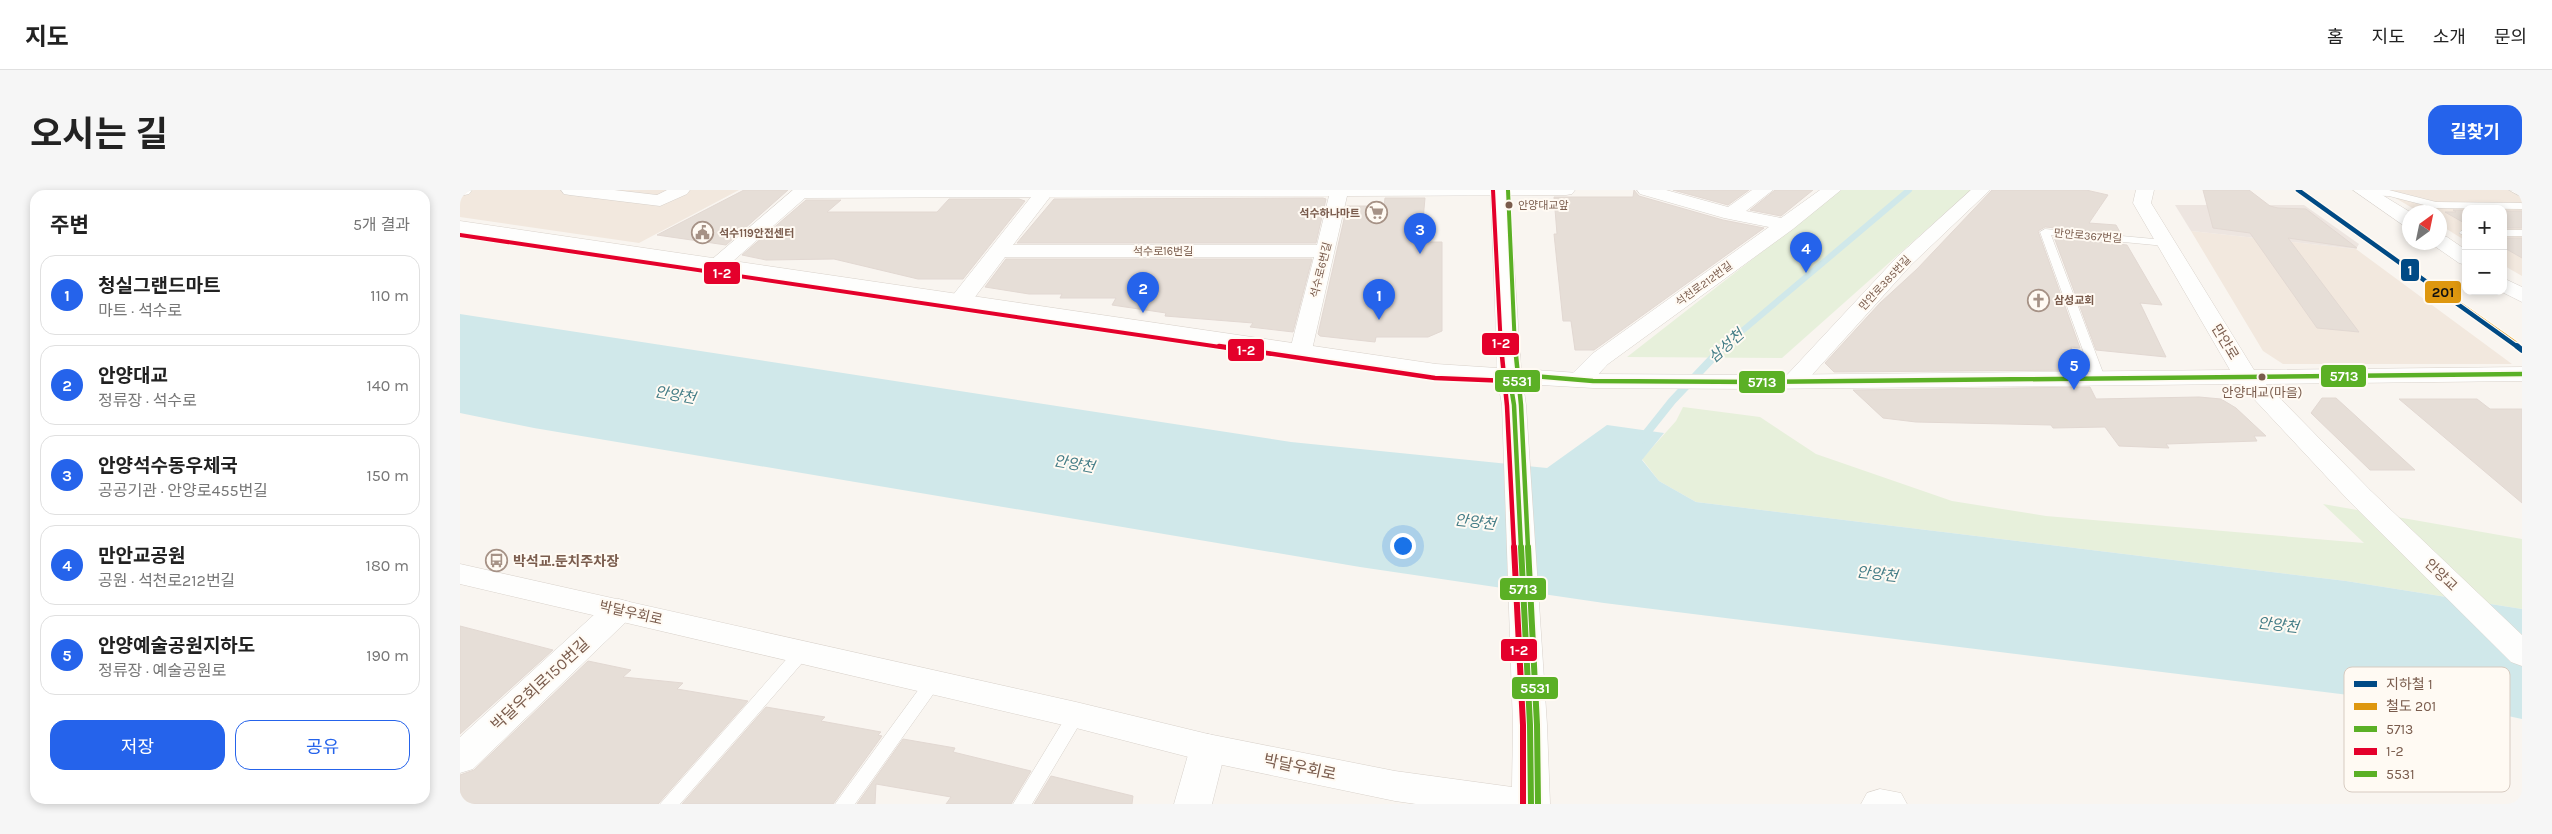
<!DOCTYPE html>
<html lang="ko">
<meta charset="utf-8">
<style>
body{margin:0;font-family:Karla,"Noto Sans KR",sans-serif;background:#f6f6f6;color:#222}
.controls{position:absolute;right:15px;top:15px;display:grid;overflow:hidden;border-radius:10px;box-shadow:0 2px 8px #0003}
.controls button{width:45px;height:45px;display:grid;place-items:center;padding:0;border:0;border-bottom:1px solid #e0e0e0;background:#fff;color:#222;font:25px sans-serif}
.compass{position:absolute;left:1942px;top:15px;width:45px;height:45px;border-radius:50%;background:#fff;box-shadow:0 2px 8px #0003;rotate:33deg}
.you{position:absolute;left:942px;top:355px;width:18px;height:18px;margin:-12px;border:4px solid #fff;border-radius:50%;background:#1a73e8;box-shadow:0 0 0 8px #1a73e833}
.badge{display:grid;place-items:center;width:32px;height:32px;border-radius:50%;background:#2563eb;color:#fff;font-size:16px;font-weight:700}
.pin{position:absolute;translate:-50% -41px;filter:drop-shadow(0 1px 2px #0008)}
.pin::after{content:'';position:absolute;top:26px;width:18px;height:15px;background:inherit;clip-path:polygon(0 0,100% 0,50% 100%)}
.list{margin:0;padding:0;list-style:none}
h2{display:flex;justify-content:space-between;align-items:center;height:65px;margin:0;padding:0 20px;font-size:21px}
h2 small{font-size:16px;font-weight:400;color:#767676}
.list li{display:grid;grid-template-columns:32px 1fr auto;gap:15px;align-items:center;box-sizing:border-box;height:80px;margin:0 10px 10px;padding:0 10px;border:1px solid #e0e0e0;border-radius:15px}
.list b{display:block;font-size:19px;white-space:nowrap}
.list p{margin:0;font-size:16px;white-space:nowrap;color:#767676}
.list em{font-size:16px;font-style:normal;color:#767676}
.actions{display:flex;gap:10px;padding:15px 20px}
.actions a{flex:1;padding:11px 0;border:1px solid #2563eb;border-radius:15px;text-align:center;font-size:18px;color:#2563eb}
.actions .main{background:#2563eb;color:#fff}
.map{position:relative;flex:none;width:2062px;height:614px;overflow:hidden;border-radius:15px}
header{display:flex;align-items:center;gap:30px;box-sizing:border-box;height:70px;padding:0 25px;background:#fff;border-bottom:1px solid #e0e0e0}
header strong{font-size:24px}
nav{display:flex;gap:28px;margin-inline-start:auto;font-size:18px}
.intro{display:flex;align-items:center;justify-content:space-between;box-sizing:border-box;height:120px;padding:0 30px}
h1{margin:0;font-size:35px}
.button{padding:12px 22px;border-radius:15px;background:#2563eb;color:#fff;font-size:18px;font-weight:700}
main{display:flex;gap:30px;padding:0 30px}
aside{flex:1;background:#fff;border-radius:15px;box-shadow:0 2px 8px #0003}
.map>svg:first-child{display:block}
.residential{fill:#f2e8de}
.industrial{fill:#ede5e0}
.green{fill:#e7f0db}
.water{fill:#d0e8ea}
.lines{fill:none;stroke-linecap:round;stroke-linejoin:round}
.stream-far1{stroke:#d0e8ea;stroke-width:6}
.stream{stroke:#d0e8ea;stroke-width:8}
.building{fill:#e6ded7;stroke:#e2d8d2}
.lane-casing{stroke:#d7d1cb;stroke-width:1}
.street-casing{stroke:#d7d1cb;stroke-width:1}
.secondary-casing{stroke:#d9d2cb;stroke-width:1}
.lane{fill:#fefefd;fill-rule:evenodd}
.street{fill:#fefefd;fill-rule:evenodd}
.secondary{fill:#fefefd;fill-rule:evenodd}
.bus-1-far1-casing{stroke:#fffaf3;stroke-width:8}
.bus-1-casing{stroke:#fffaf3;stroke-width:10}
.bus-2-far2-casing{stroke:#fffaf3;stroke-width:6}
.bus-2-far1-casing{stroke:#fffaf3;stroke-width:8}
.bus-2-casing{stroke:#fffaf3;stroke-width:10}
.bus-3-far2-casing{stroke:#fffaf3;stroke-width:6}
.bus-3-far1-casing{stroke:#fffaf3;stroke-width:8}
.bus-3-casing{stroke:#fffaf3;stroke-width:10}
.bus-1-far1{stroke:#5bb025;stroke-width:4.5}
.bus-1{stroke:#5bb025;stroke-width:6}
.bus-2-far2{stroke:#e4002b;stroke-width:4}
.bus-2-far1{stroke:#e4002b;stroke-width:4.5}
.bus-2{stroke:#e4002b;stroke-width:6}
.bus-3-far2{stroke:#5bb025;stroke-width:4}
.bus-3-far1{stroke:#5bb025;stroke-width:4.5}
.bus-3{stroke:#5bb025;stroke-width:6}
.rail-1-casing{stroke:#fffaf3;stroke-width:7}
.rail-1{stroke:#de970f;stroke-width:4.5}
.metro-1-far1-casing{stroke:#fffaf3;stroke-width:7}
.metro-1-casing{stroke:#fffaf3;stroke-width:9}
.metro-1-far1{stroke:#004a85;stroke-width:4.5}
.metro-1{stroke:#004a85;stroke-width:5.5}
.bus-dot{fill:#7a5c4d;stroke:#fffaf3;stroke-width:2}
.labels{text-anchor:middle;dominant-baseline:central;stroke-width:4;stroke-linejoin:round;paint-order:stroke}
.far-bus-label{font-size:11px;fill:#7a5c4d;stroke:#fffaf3;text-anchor:start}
.far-poi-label{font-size:11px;font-weight:bold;fill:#7a5c4d;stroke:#fffaf3;text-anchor:start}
.far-street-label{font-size:11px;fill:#7a5c4d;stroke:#fffaf3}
.bus-label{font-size:13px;fill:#7a5c4d;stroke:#fffaf3}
.street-label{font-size:14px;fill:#7a5c4d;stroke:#fffaf3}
.poi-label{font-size:14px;font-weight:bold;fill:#7a5c4d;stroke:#fffaf3;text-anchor:start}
.water-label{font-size:15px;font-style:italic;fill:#437c86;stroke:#fffaf3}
.near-street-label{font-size:16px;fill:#7a5c4d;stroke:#fffaf3}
.key{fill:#fffaf3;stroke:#d7cbc1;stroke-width:1}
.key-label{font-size:14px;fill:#7a5c4d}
.line-badge{stroke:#fffaf3;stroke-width:2}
.badge-label{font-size:14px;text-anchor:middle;font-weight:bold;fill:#fff}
.pale-badge-label{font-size:14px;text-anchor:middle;font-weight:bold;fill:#111}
</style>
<header>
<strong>지도</strong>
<nav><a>홈</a><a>지도</a><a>소개</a><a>문의</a></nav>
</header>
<div class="intro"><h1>오시는 길</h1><a class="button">길찾기</a></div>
<main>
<aside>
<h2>주변<small>5개 결과</small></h2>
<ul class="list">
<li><span class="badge">1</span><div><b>청실그랜드마트</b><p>마트 · 석수로</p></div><em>110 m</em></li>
<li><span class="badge">2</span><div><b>안양대교</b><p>정류장 · 석수로</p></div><em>140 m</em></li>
<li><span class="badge">3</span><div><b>안양석수동우체국</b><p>공공기관 · 안양로455번길</p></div><em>150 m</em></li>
<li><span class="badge">4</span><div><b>만안교공원</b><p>공원 · 석천로212번길</p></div><em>180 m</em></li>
<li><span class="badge">5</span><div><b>안양예술공원지하도</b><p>정류장 · 예술공원로</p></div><em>190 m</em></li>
</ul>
<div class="actions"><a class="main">저장</a><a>공유</a></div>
</aside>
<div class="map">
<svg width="2062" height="614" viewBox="0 0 2062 614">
<rect width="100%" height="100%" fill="#f9f5f0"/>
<!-- residential -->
<path class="residential" d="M0 0H279L179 53 0 27Z
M1922 0H2062V86L2043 75V19H2006V51L1980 35V22H1959Z
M1731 41 1896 59 2052 174H1823L1803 161Z"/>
<!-- industrial -->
<path class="industrial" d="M1715 15H1844L1899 54 1896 59 1731 41Z"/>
<!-- green -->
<path class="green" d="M1381 0H1511L1322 168 1167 167Z
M1223 217 1300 227 1356 264 1492 311 1586 326 1904 353 1863 314 2062 349V419L1886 391 1236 312 1199 291 1182 269 1216 231Z"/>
<!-- water -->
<path class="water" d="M0 124 831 252 1087 278 1147 235 1204 243 1182 270 1199 291 1236 312 1886 391 2062 419V529L2034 523 1144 413 900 377 74 238 0 223Z"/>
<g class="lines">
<!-- stream-far1 -->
<path class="stream-far1" d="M1262 158 1449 0"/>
<!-- stream -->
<path class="stream" d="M1181 250 1212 211 1264 156"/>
</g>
<!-- building -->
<path class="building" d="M284 0H328L266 55 197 45Z
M1174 0 1179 6 1263 30 1304 38 1134 160H1115L1111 131H1103L1094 44H1097L1094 7H1173Z
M1213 0H1289L1268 15Z
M1315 0H1353L1321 26 1290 20Z
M1532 0H1626L1648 5 1629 33 1656 35 1661 44 1585 37 1578 41 1620 158 1611 157 1622 180 1374 182 1365 173 1420 113 1457 79Z
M1743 0H1789L1810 16 1818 18 1846 19 1897 58 1828 48 1899 142 1857 138 1790 43 1753 38Z
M863 8 866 9 856 53H557L594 9Z
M925 8H965L961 52H982V141L968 147H916L915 152 860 146 858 144 887 16H924Z
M489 9H559L565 11 503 89H458L374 69 306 70 282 65 346 10H381L367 22H477Z
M1993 20H2006V34L1985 22H1996Z
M2043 21H2062V38H2043Z
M1594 47 1667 55 1702 115 1680 113 1706 167 1636 160Z
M2043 48H2062V68L2043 57Z
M546 69H852L833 142 790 137 793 133 705 126 706 123 652 115 656 108H600L602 104H569L525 97Z
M1630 197 1636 209 1739 207 1761 209 1776 218 1806 246H1794L1797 251 1706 254 1709 258 1659 256 1645 237 1593 238 1591 235 1456 232 1423 228 1393 200Z
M1862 208H1876L1955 280H1910L1851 223Z
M1939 209H2017L2030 219H2062V313Z
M0 436 93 460 0 544Z
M128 471 171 480 163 487 223 493 217 499 288 511 198 614H0V585L14 580Z
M306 517 365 527 361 531 421 542 418 545 422 546 373 614H222Z
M443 549 495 558 493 562 571 581 551 614H486L491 607 416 594 415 614H397Z
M591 586 673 606 672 614H574Z"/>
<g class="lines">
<defs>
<path id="lane" d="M1906 0H1929L1976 12 2062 13V19L1976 18 1929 6 1903 5 1902 3Z
M2049 0 2062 1V7Z
M1585 39 1705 50 1710 53 1705 56 1591 45 1645 188 1643 191 1639 192 1633 188 1580 42Z
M2006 40V46L1999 43 2001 41Z
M2043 40H2062V46H2043Z
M343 455 349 457 351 461 349 465 220 614H200L337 457Z
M473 486 479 488 481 492 479 496 395 614H375L467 488Z
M616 518 622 520 625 525 572 614H553L610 520Z"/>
<path id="street" d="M0 0H12L9 4 0 6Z
M101 0H154L197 5 207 0H230L227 4 200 16 110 5 104 4Z
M333 0H1115L1112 4 1106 5 887 6 852 160 849 165 841 167 833 165 830 160 854 67H545L509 115 501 116 493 115 490 110 493 105 571 7 345 8 264 79H250L247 75 250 71ZM869 6 857 55H553L590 7Z
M1177 0H1206L1268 17 1292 0H1313L1286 21 1321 28 1360 0H1381L1333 39 1148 174C1136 186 1128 200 1110 195L1106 190 1132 164 1309 37 1264 28 1180 4Z
M1511 0H1530L1451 75 1342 196 1334 198 1326 196 1322 191 1326 186 1437 67Z
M1893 0H1914L1950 22V37L1943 35Z
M1980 45 1987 47 2006 60V75L1999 73 1973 55 1971 52H1980Z
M2043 88 2062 97V112L2040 101H2043Z
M159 409 170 412 175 420 170 428 13 579 0 583V547L148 412Z
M748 544 761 548 766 558 752 614H714L730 558 735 548Z"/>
<path id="secondary" d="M1031 0H1049L1061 179 1133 184 1298 185 1770 180 1673 13 1676 0H1694L1691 13 1794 180 2062 177V191L1806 194 1910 300 2062 445V476L2051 472 1890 312 1780 194 1298 199 1133 198 1063 194 1066 215 1087 535 1090 614H956L935 611 748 572 616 538 0 394V374L616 512 748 544 935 581 1052 597 1053 535 1042 215 1038 192 976 188 0 43V31L976 174 1037 178Z
M1420 599 1441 603 1447 614H1401L1407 603Z"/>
</defs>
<!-- lane casing -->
<use href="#lane" class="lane-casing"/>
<!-- street casing -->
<use href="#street" class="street-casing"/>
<!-- secondary casing -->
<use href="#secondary" class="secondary-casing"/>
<!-- lane -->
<use href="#lane" class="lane"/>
<!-- street -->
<use href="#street" class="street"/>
<!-- secondary -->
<use href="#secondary" class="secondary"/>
<defs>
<path id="bus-1-far1" d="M1049 184 1133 191 1298 192 2062 184
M1049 184 1054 215 1061 358"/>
<path id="bus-1" d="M1061 357 1070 535 1071 614"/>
<path id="bus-2-far2" d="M1033 0 1041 158
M0 45 767 158"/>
<path id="bus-2-far1" d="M759 156 975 188 1049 191
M1041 156 1047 216 1054 358"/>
<path id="bus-2" d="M1054 357 1063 535V614"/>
<path id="bus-3-far2" d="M1048 0 1055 158"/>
<path id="bus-3-far1" d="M1055 156 1061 215 1068 358"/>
<path id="bus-3" d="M1068 357 1077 535 1078 614"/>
</defs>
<!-- bus-1-far1 casing -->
<use href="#bus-1-far1" class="bus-1-far1-casing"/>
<!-- bus-1 casing -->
<use href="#bus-1" class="bus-1-casing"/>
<!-- bus-2-far2 casing -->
<use href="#bus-2-far2" class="bus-2-far2-casing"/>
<!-- bus-2-far1 casing -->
<use href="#bus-2-far1" class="bus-2-far1-casing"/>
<!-- bus-2 casing -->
<use href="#bus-2" class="bus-2-casing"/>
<!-- bus-3-far2 casing -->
<use href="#bus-3-far2" class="bus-3-far2-casing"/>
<!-- bus-3-far1 casing -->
<use href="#bus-3-far1" class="bus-3-far1-casing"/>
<!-- bus-3 casing -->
<use href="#bus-3" class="bus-3-casing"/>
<!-- bus-1-far1 -->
<use href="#bus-1-far1" class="bus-1-far1"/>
<!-- bus-1 -->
<use href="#bus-1" class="bus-1"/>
<!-- bus-2-far2 -->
<use href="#bus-2-far2" class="bus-2-far2"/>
<!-- bus-2-far1 -->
<use href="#bus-2-far1" class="bus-2-far1"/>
<!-- bus-2 -->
<use href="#bus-2" class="bus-2"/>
<!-- bus-3-far2 -->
<use href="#bus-3-far2" class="bus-3-far2"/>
<!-- bus-3-far1 -->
<use href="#bus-3-far1" class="bus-3-far1"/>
<!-- bus-3 -->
<use href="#bus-3" class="bus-3"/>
<defs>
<path id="rail-1" d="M1846 6 2058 155"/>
</defs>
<!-- rail-1 casing -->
<use href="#rail-1" class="rail-1-casing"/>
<!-- rail-1 -->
<use href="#rail-1" class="rail-1"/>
<defs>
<path id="metro-1-far1" d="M1838 0 2059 158"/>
<path id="metro-1" d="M2057 156 2062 160"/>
</defs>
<!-- metro-1-far1 casing -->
<use href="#metro-1-far1" class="metro-1-far1-casing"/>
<!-- metro-1 casing -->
<use href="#metro-1" class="metro-1-casing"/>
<!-- metro-1-far1 -->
<use href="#metro-1-far1" class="metro-1-far1"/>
<!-- metro-1 -->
<use href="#metro-1" class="metro-1"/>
</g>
<!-- icons -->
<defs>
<symbol id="supermarket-ring" viewBox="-11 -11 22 22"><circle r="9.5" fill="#fffaf3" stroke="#a69286" stroke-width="1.5"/><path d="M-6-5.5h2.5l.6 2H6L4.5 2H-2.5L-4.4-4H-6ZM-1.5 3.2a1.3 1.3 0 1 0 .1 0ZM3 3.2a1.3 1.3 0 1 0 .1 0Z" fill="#a69286"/></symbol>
<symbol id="civic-ring" viewBox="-11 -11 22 22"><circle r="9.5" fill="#fffaf3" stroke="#a69286" stroke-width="1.5"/><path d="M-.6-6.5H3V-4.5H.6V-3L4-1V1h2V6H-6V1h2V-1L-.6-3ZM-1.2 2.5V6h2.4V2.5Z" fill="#a69286"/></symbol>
<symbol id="church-ring" viewBox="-11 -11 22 22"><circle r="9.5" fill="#fffaf3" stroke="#a69286" stroke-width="1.5"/><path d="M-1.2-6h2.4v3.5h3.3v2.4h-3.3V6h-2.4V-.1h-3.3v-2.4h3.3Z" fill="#a69286"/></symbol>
<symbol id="bus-ring" viewBox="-11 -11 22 22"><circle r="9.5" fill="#fffaf3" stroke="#a69286" stroke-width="1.5"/><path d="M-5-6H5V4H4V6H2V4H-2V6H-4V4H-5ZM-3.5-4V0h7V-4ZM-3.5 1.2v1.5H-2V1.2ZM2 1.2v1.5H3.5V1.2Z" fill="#a69286"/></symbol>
</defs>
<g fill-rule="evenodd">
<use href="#supermarket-ring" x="904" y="10" width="25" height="25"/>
<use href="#civic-ring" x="230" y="30" width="25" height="25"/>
<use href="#church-ring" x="1566" y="98" width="25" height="25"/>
<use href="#bus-ring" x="24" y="358" width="25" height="25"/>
</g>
<!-- markers -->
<g class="bus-dot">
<circle cx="1049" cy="15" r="4.5"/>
<circle cx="1802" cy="187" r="4.5"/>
</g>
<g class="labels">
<!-- far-bus labels -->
<g class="far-bus-label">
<text x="1058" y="15">안양대교앞</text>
</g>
<!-- far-poi labels -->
<g class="far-poi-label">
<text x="900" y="23" text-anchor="end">석수하나마트</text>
<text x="259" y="43">석수119안전센터</text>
<text x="1594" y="110">삼성교회</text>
</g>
<!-- far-street labels -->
<g class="far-street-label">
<text transform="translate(1628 46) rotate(5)">만안로367번길</text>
<text x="703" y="61">석수로16번길</text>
<text transform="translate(861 80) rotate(-76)">석수로6번길</text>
<text transform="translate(1425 93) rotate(-47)">만안로385번길</text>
<text transform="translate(1244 94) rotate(-36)">석천로212번길</text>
</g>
<!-- bus labels -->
<g class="bus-label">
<text x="1802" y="202">안양대교(마을)</text>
</g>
<!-- street labels -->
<g class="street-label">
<text transform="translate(1765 152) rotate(59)">만안로</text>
<text transform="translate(1981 385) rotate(44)">안양교</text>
<text transform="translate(171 423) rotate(13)">박달우회로</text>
</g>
<!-- poi labels -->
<g class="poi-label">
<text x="53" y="371">박석교.둔치주차장</text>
</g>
<!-- water labels -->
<g class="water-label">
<text transform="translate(1266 156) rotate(-42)">삼성천</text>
<text transform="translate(215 205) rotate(10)">안양천</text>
<text transform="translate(614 274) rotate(10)">안양천</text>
<text transform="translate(1015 332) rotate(7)">안양천</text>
<text transform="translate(1417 384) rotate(7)">안양천</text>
<text transform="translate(1818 435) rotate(7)">안양천</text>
</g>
<!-- near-street labels -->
<g class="near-street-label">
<text transform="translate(80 494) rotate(-43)">박달우회로150번길</text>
<text transform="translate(840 577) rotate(12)">박달우회로</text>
</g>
</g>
<!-- legend -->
<rect x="1884" y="477" width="166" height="125" rx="8" class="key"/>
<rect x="1894" y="491" width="23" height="6" fill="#004a85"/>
<rect x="1894" y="513" width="23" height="7" fill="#de970f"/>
<rect x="1894" y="536" width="23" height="6" fill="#5bb025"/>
<rect x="1894" y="558" width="23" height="7" fill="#e4002b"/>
<rect x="1894" y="581" width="23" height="6" fill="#5bb025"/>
<g class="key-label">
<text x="1926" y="499">지하철 1</text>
<text x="1926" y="521">철도 201</text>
<text x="1926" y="544">5713</text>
<text x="1926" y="566">1-2</text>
<text x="1926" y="589">5531</text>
</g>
<g class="line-badge">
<rect x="1940" y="68" width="20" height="24" rx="5" fill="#004a85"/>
<rect x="243" y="71" width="38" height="24" rx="5" fill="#e4002b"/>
<rect x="1964" y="90" width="38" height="24" rx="5" fill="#de970f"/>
<rect x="1021" y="142" width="39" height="24" rx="5" fill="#e4002b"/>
<rect x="767" y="148" width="38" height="24" rx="5" fill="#e4002b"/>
<rect x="1860" y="174" width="47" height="24" rx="5" fill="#5bb025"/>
<rect x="1034" y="179" width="47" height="24" rx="5" fill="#5bb025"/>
<rect x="1278" y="180" width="48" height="24" rx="5" fill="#5bb025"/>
<rect x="1039" y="387" width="48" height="24" rx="5" fill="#5bb025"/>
<rect x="1040" y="448" width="38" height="24" rx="5" fill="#e4002b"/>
<rect x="1051" y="486" width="48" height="24" rx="5" fill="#5bb025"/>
</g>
<g class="badge-label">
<text x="1950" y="85">1</text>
<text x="262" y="88">1-2</text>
<text x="1041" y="158">1-2</text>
<text x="786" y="165">1-2</text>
<text x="1884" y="191">5713</text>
<text x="1057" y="196">5531</text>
<text x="1302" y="197">5713</text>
<text x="1063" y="404">5713</text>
<text x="1059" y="465">1-2</text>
<text x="1075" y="503">5531</text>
</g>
<g class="pale-badge-label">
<text x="1983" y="107">201</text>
</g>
</svg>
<div class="controls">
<button>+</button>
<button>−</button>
</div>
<svg class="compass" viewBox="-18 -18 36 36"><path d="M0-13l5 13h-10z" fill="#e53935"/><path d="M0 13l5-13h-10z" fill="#767676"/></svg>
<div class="you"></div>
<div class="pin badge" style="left:919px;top:130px">1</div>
<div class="pin badge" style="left:683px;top:123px">2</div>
<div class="pin badge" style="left:960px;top:64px">3</div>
<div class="pin badge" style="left:1346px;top:83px">4</div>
<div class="pin badge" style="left:1614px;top:200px">5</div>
</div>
</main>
